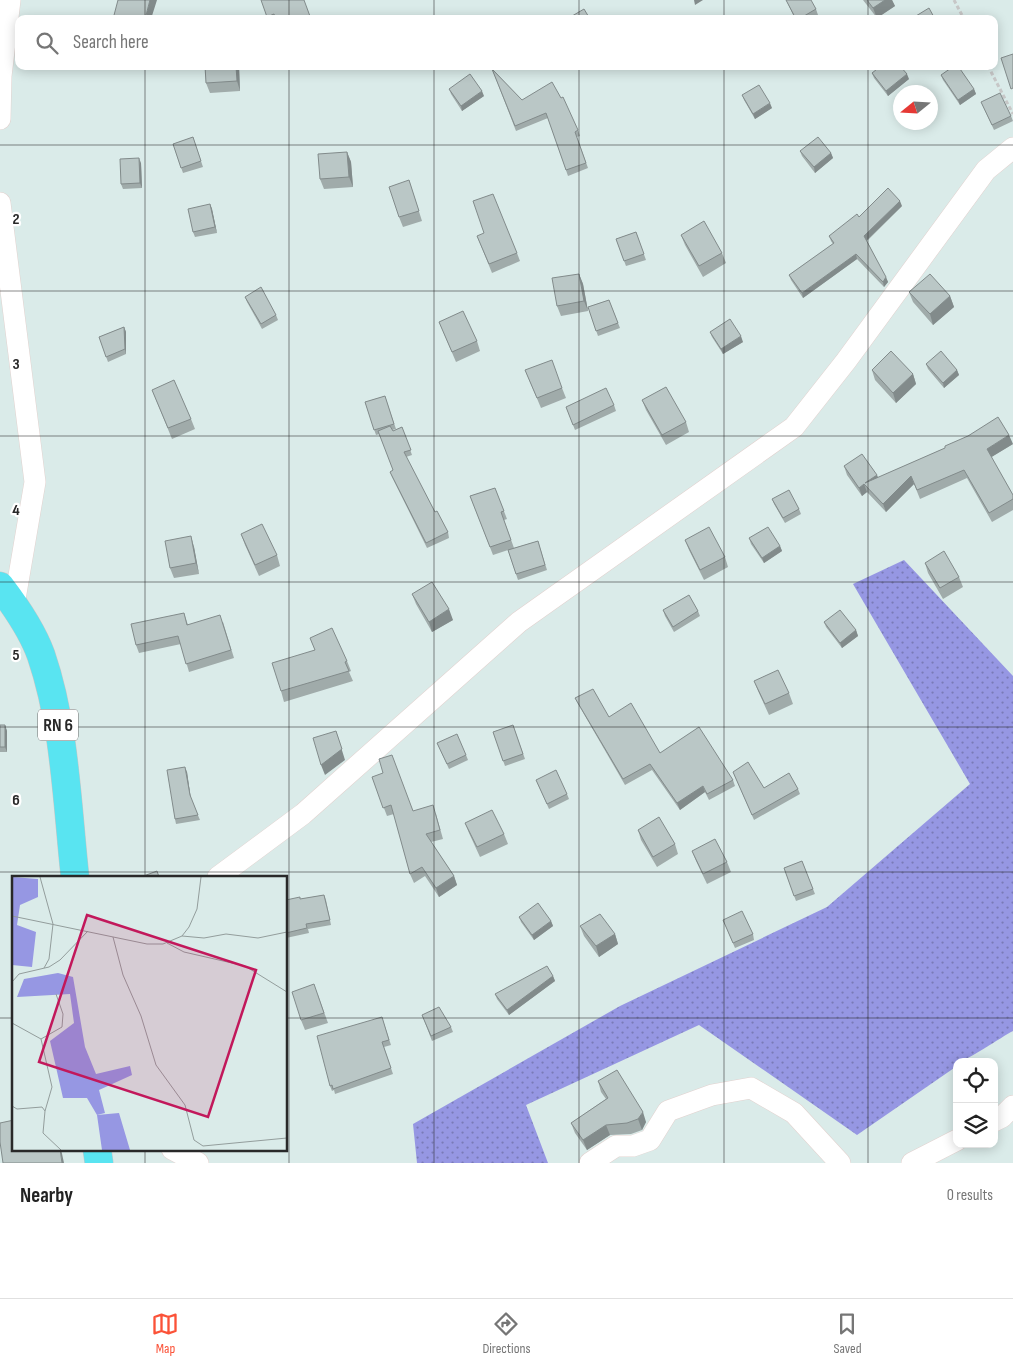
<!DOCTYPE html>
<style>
body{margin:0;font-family:"Sofia Sans Condensed",sans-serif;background:#f6f6f6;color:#222}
.controls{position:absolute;right:15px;bottom:15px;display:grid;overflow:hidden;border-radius:10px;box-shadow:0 2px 12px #0003}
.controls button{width:45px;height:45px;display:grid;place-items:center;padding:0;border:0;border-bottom:1px solid #e0e0e0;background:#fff;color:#222;font:25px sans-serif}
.compass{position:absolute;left:893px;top:85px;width:45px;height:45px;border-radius:50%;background:#fff;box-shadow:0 2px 12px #0003;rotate:252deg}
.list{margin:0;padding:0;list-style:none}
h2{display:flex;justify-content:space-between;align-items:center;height:65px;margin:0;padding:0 20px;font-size:21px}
h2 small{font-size:16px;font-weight:400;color:#767676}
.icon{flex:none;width:28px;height:28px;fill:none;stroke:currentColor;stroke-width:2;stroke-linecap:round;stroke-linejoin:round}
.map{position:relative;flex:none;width:1013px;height:1163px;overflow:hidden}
.search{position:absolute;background:#fff;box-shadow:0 2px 12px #0003;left:15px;right:15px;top:15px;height:55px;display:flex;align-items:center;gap:12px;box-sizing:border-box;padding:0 18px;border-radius:10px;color:#767676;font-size:19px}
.sheet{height:135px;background:#fff}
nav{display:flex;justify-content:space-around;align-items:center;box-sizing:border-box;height:70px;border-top:1px solid #e0e0e0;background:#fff;font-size:14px;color:#767676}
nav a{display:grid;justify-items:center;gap:2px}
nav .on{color:#fb5238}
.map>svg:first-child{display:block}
.grass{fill:url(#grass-dots)}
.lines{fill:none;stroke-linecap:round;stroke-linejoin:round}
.street-casing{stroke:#e2d2cf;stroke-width:22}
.primary-casing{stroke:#c7c7c7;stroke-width:29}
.path{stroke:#c7c7c7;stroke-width:3;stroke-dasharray:4 2.5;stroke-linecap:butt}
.street{stroke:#fff;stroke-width:21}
.primary{stroke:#59e4f1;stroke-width:28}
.wall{fill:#a0abaa}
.shaded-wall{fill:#828b8b}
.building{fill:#bac7c6;stroke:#828b8b}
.grid{fill:none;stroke:#292929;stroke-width:1;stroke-opacity:0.55}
.labels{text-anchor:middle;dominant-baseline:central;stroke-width:4.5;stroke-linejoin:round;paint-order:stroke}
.shield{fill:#fff;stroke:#696969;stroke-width:1}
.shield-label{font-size:18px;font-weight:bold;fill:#292929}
.inset-road{fill:none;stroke:#939d9c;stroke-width:1}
.view{fill:#c2185b;fill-opacity:0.15;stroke:#c2185b;stroke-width:2.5}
.inset-edge{fill:none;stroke:#292929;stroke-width:2.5}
.grid-label{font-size:16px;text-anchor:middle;font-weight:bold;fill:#292929;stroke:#fff;stroke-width:4.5;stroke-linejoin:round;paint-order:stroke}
</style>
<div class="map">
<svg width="1013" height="1163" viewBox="0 0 1013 1163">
<defs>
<pattern id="grass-dots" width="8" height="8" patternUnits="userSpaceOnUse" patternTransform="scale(1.25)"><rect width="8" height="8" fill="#9697e3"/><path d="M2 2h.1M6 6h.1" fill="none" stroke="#7a7bb8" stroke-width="1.8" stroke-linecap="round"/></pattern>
</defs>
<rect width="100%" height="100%" fill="#daebe9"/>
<!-- grass -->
<path class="grass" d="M904 560 1013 676V1031C1001 1037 966 1062 957 1062V1066L857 1135 699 1025 526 1105 548 1163H417L413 1124 620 1006 827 907 970 784 853 584Z"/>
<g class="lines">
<defs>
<path id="street" d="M0 119 1 76 10 0
M0 203 35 482 14 605
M218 877 303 814 519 622 794 427 846 361 986 170 1013 148
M994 1121 1002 1117 1013 1106
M172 1149 198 1163
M590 1163 616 1146H633L650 1140 668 1111 712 1095 751 1088 794 1113 840 1163
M912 1163 957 1140"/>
<path id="primary" d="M0 586C16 607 32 630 41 655 65 725 67 803 75 877
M97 1149 99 1163"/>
</defs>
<!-- street casing -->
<use href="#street" class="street-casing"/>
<!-- primary casing -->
<use href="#primary" class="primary-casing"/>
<!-- path -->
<path class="path" d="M954 0 964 19
M988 66 1013 114"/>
<!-- street -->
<use href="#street" class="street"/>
<!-- primary -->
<use href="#primary" class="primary"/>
</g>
<!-- wall -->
<path class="wall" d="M261 0 311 19H268Z
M786 0 816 9 818 15 810 19H795Z
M863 0H892L895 6 877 18Z
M205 66H239L240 91 210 93 206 83Z
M492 69 522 100 578 130 580 136 577 137 588 168 568 176 548 118 516 131Z
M872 73 909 79 888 96 874 78Z
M941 75 974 89 976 94 960 105 943 80Z
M449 89 484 96 462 111 451 94Z
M742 95 772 108 755 119 744 100Z
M981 102 1011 116 1013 121 994 130Z
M193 137 203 167 183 173 173 144Z
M800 151 831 153 833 158 815 173 802 156Z
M347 152 351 162 353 187 324 189 320 179Z
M141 163 142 188 123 189 121 184Z
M409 180 422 221 403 227 399 217Z
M210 204 212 209 217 233 195 237 193 232Z
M902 206 867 241 888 282 884 287 857 259 803 298 791 280 789 275 833 244 831 241 829 236 859 217Z
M636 232 646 260 626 266 616 239Z
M681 235 722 253 726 263 703 277 685 245Z
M477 236 517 253 520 261 492 273Z
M579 274 583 284 588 311 561 316 557 306Z
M909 292 950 296 954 307 933 325 913 302Z
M245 297 276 315 278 320 262 329 247 302Z
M609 300 620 328 598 336 588 307Z
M439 322 477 341 480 351 456 362Z
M124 327 126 332V354L108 362 99 337Z
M710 332 743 342 723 354 712 337Z
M926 364 957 370 959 375 944 388 928 369Z
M525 370 562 388 566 398 541 408Z
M872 370 913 374 916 384 896 403 875 380Z
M152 390 191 419 195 429 172 439Z
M385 396 396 429 392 430 393 431 402 427 412 455 406 457 435 512 448 532 449 538 427 548 392 477 390 472 393 470 380 434 376 435 365 402Z
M642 400 686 422 689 432 666 445 646 410Z
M614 405 616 411 575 430 566 407Z
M1013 444 991 457 1013 495V510L992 522 967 478 920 499 914 484 886 512 867 492 862 496 847 475 844 466 877 475 878 478 945 448Z
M495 488 507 519 504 520 514 548 538 541 547 570 518 580 508 550 493 555 470 496Z
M772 499 799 509 801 514 785 523 774 504Z
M241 534 277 555 280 566 259 576 245 545Z
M749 538 780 546 782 551 764 563 751 544Z
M685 540 725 557 728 567 704 580 689 550Z
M194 547 199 574 174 578 170 568Z
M925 563 959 577 963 587 943 599 928 573Z
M412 594 453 620 432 632 416 604Z
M663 610 698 611 700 616 674 632 665 616Z
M184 613 188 625 223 622 234 658 189 672 181 644 139 653 136 645Z
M824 622 856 630 858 636 842 648 826 627Z
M310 638 347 661 351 671 349 672 353 681 284 702 281 691 315 650Z
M754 681 789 693 793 704 769 715 758 691Z
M575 698 609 717 660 753 733 780 735 786 709 800 705 792 680 810 652 770 625 785 578 704Z
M0 725H5L7 731V752H0Z
M513 725 525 759 505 766 493 732Z
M437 743 466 755 468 760 449 769Z
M187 772 191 799 200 820 176 824 175 819Z
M733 772 764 788 798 789 800 794 754 820Z
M372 777 413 811 436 814 443 839 431 842 454 876 457 885 439 897 425 876 414 883 410 874 394 814 387 816Z
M536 780 567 794 569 799 549 809Z
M465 823 504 834 508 844 480 857 469 833Z
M638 830 675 844 678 854 657 867 641 840Z
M692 851 727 862 731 872 707 884 696 861Z
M802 861 815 894 796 901 784 868Z
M324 895 326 900 331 925 308 929 309 933 286 938V900L301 899Z
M519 917 551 921 553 926 534 940 521 922Z
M723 920 753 934 754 940 735 948Z
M580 926 615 934 618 944 599 957 584 936Z
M553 976 555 981 509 1015 497 999 495 994Z
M318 995 328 1023 305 1030 301 1020Z
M422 1015 451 1027 453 1032 432 1041Z
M382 1017 391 1045 384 1047 393 1074 335 1094 334 1090 332 1091 330 1086Z
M598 1081 646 1122 642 1130 631 1134 610 1135 587 1150 575 1133 571 1123 606 1099 601 1092Z"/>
<!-- shaded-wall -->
<path class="shaded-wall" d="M150 0H157L151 19H145Z
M694 0H703L695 5Z
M885 0H892L895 6 877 18 873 8Z
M236 66H239L240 91 237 81Z
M907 74 909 79 888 96 886 91Z
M974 89 976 94 960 105 958 100Z
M482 91 484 96 462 111 461 106Z
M770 103 772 108 755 119 753 114Z
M347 152 351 162 353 187 349 177Z
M831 153 833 158 815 173 814 167Z
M139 158 141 163 142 188 140 183Z
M900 201 902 206 866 241 864 236Z
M210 204 212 209 217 233 215 227Z
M856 254 857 259 803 298 802 293Z
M579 274 583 284 588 311 584 301Z
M886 277 888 282 884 287 883 282Z
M950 296 954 307 933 325 930 314Z
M124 327 126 332V354L125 349Z
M741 336 743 342 723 354 721 349Z
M957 370 959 375 944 388 943 383Z
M913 374 916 384 896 403 893 393Z
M1009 435 1013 444 990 458 987 449Z
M877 475 880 483H865Z
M911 476 914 484 886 512 883 504Z
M864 484 867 492 862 496 859 488Z
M191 536 194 547 199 574 196 563Z
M780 546 782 551 764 563 762 558Z
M449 609 453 620 432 632 429 622Z
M856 630 858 636 842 648 840 643Z
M5 725 7 731V752L5 747Z
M336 731 345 760 325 775 321 765Z
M185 767 187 772 191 800 190 795Z
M703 786 705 792 680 810 677 803Z
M454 876 457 885 439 897 436 888Z
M551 921 553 926 534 940 532 935Z
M615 934 618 944 599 957 596 946Z
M553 976 555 981 509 1015 507 1010Z
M643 1112 646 1122 642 1130 638 1119Z
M606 1125 610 1135 587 1150 583 1140Z
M60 1149H61L64 1163H62Z"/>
<!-- building -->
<path class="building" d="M118 0H150L145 19H113Z
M261 0H304L311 19H276L274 14 267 17Z
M786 0H811L816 9 799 19H796Z
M867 0H885L873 8Z
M929 8 935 19H911Z
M584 9 590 19H567Z
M1013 54V88L1011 89 1001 58Z
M205 66H236L237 81 206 83Z
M881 66H900L907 74 886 91 872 73Z
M954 66H958L974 89 958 100 941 75Z
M492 69 522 100 552 82 561 98 563 97 578 130 575 132 586 163 566 170 546 113 515 126Z
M470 74 482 91 461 106 449 89Z
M759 85 770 103 753 114 742 95Z
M1000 93 1011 116 992 125 981 102Z
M193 137 201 161 181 168 173 144Z
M818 137 831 153 814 167 800 151Z
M347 152 349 177 320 179 318 154Z
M139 158 140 183 121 184 120 159Z
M409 180 419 211 399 217 389 187Z
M888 188 900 201 864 236 886 277 883 282 856 254 802 293 789 275 834 243 829 236 857 214 859 217Z
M493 194 517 253 489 264 477 236 484 233 473 201Z
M210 204 215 227 193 232 188 209Z
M704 221 722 253 699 266 681 235Z
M636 232 644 254 624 261 616 239Z
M579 274 584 301 557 306 552 278Z
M930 274 950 296 930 314 909 292Z
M261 287 276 315 261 324 245 297Z
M609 300 618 323 596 331 588 307Z
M463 311 477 341 452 352 439 322Z
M730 319 741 336 721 349 710 332Z
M124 327 125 349 106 357 99 337Z
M891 351 913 374 893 393 872 370Z
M941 351 957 370 943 383 926 364Z
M552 360 562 388 537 398 525 370Z
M174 380 191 419 168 428 152 390Z
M666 387 686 422 662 435 642 400Z
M606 388 614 405 573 425 566 407Z
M385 396 394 424 374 430 365 402Z
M998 417 1009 435 987 449 1013 495V499L989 513 964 470 917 490 911 476 883 504 864 484 859 488 844 466 862 454 877 475 865 483 945 448V446L968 436Z
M390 426 393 431 402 427 411 450 404 452 435 512 437 511 448 532 426 543 390 472 393 470 378 431Z
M495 488 504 511 501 512 511 540 490 547 470 496Z
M789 490 799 509 783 518 772 499Z
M262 524 277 555 255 565 241 534Z
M709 527 725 557 700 570 685 540Z
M768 527 780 546 762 558 749 538Z
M191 536 196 563 170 568 165 541Z
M538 541 545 565 516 574 508 550Z
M944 551 959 577 940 588 925 563Z
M432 582 449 609 429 622 412 594Z
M689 595 698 611 673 627 663 610Z
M840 610 856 630 840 643 824 622Z
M184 613 187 625 220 615 231 650 186 664 178 636 136 645 131 624Z
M332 628 347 661 345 662 349 671 281 691 272 663 315 650 310 638Z
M778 670 789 693 765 704 754 681Z
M593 689 609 717 631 703 660 753 699 727 733 780 707 794 703 786 677 803 650 764 623 779 575 698Z
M0 725H5V747H0Z
M513 725 523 754 503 761 493 732Z
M336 731 342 749 321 765 313 738Z
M457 734 466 755 447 764 437 743Z
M392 755 413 811 433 805 440 830 426 834 454 876 436 888 422 867 410 874 391 805 383 808 372 777 383 773 379 759Z
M748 762 764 788 789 773 798 789 752 815 733 772Z
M185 767 190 795 198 815 175 819 167 770Z
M556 770 567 794 547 804 536 780Z
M492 810 504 834 477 847 465 823Z
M659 817 675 844 653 857 638 830Z
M715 839 727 862 703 874 692 851Z
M802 861 813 889 794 896 784 868Z
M157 871 159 877H141Z
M324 895 330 920 306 924 307 928 286 933V900L300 897V899Z
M538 903 551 921 532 935 519 917Z
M742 911 753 934 733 943 723 920Z
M600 914 615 934 596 946 580 926Z
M547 966 553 976 507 1010 495 994Z
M314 984 324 1013 301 1020 292 992Z
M439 1007 451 1027 431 1036 422 1015Z
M382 1017 389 1040 382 1042 391 1068 333 1089 332 1085 330 1086 317 1036Z
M617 1070 643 1112 638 1119 627 1123 606 1125 583 1140 571 1123 608 1098 598 1081Z
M14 1120V1149H60L62 1163H3L0 1142V1123Z"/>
<!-- grid -->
<path class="grid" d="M145 0V19M289 0V19M434 0V19M579 0V19M724 0V19M868 0V19M145 66V877M289 66V1163M434 66V1163M579 66V1163M724 66V1163M868 66V1163M0 145H1013M0 291H1013M0 436H1013M0 582H1013M0 727H1013M0 872H1013M0 1018H14M286 1018H1013M145 1149V1163"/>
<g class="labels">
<!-- shield labels -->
<rect class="shield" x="38" y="709.5" width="40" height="31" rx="4"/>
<g class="shield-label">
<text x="58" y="725">RN 6</text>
</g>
</g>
<!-- overview -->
<g transform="translate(12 876)">
<rect width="275" height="275" fill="#daebe9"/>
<path d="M46 97 61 101 73 171 84 198 118 190 120 199 87 214 93 237 85 239 75 222H51L38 165 62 147 58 118 5 121 12 103Z" fill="#9697e3"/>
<path d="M0 1 26 3V21L8 29 5 49 24 56 20 91 0 89ZM107 237 118 274H90L85 239Z" fill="#9697e3"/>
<path class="inset-road" d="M28 1 41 48 37 83 32 92M0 40 135 68H151L170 60 177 51 185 33 189 1M170 60 192 62 214 58 246 62 275 56M101 61 111 99 129 140 144 189 173 229 182 264 191 270 275 262M155 67 172 76 233 90 275 116M0 106 7 98 37 91 48 84 76 55M0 147 29 163 40 211 33 235M29 163 50 151 51 138 44 118M0 230 5 233 30 231 33 235 31 257 49 274"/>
<path class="view" d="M75 39 244 94 196 241 27 186Z"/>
<rect width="275" height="275" class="inset-edge"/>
</g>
<g class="grid-label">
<text x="16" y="224">2</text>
<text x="16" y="369">3</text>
<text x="16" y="515">4</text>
<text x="16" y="660">5</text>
<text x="16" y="805">6</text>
</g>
</svg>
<div class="controls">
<button><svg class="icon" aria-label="locate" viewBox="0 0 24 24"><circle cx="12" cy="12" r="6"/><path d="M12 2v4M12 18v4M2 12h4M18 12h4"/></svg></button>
<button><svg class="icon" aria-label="layers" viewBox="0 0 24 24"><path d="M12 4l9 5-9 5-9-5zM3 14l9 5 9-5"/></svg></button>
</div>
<svg class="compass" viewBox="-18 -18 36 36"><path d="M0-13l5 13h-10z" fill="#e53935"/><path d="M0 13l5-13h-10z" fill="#767676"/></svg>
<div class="search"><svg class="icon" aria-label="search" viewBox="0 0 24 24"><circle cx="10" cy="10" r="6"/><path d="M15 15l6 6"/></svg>Search here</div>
</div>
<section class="sheet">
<h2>Nearby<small>0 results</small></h2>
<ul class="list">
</ul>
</section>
<nav>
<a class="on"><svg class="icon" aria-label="map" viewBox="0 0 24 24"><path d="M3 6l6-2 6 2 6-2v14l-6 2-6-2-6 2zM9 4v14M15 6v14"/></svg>Map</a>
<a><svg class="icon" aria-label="directions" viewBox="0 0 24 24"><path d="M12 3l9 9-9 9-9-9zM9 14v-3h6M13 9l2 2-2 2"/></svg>Directions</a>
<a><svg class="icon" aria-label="saved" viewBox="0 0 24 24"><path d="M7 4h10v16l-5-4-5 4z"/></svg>Saved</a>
</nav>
